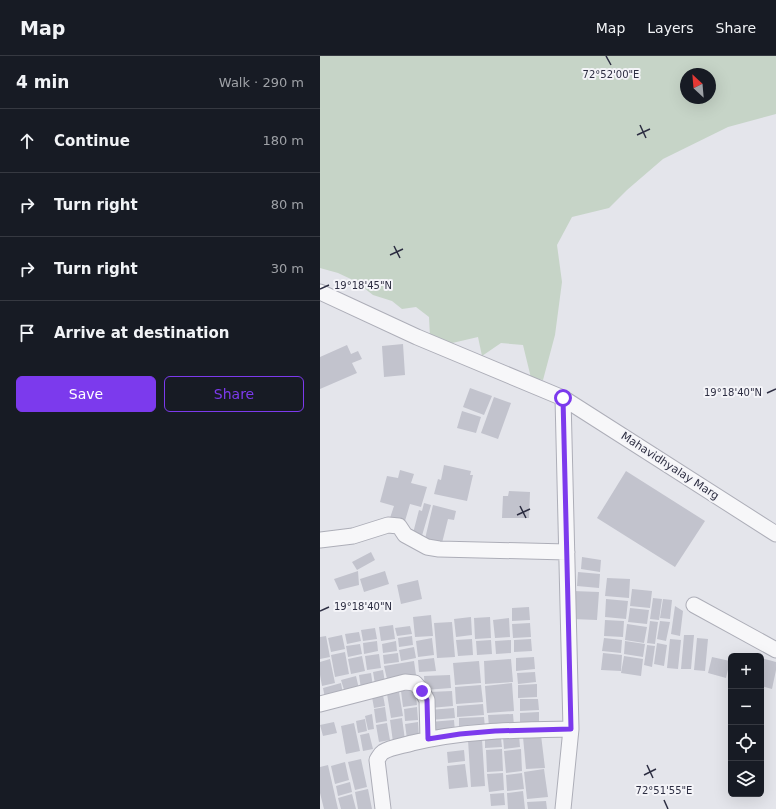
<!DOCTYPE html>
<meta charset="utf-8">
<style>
body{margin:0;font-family:"DejaVu Sans",sans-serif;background:#20242c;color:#f1f3f6}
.controls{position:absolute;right:12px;bottom:12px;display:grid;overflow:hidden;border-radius:6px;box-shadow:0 4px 16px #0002}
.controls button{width:36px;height:36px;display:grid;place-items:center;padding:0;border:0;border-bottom:1px solid #363941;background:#171b24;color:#f1f3f6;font:20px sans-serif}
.compass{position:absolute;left:360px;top:12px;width:36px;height:36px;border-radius:50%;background:#171b24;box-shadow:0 4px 16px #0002;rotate:334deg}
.stop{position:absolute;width:12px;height:12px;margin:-9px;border:3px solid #7c3aed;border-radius:50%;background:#fff}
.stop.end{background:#7c3aed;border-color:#fff;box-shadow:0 1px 4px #0008}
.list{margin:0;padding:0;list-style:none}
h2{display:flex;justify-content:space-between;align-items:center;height:52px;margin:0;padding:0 16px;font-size:17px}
h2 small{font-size:13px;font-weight:400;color:#9ea1a6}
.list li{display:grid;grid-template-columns:26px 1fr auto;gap:12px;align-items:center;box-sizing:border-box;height:64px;padding:0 16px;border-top:1px solid #363941}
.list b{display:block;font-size:15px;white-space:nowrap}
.list em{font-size:13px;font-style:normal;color:#9ea1a6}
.actions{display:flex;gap:8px;padding:12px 16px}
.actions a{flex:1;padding:9px 0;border:1px solid #7c3aed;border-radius:6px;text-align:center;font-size:14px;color:#7c3aed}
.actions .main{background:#7c3aed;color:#fff}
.icon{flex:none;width:22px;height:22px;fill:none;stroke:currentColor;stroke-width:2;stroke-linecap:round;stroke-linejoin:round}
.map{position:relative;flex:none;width:456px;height:753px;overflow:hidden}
header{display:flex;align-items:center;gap:24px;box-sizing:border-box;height:56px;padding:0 20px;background:#171b24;border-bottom:1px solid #363941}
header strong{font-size:19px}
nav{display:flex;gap:22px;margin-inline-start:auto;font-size:14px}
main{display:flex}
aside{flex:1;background:#171b24}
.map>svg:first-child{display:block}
.green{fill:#c6d4c7;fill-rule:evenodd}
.building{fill:#c2c3cd}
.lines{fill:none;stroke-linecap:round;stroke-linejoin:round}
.minor-casing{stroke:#adaeb8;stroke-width:17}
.minor{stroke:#f7f7f9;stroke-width:15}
.route{stroke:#7c3aed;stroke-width:5}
.ticks{fill:none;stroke:#2d2e42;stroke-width:1.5}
.labels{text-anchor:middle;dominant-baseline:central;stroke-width:4;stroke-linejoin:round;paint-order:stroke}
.street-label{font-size:11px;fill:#2d2e42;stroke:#f4f4f8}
.ticks-label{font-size:10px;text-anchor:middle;fill:#2d2e42;stroke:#f4f4f8;stroke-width:4;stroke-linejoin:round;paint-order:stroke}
</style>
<header>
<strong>Map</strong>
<nav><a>Map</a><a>Layers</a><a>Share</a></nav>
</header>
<main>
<aside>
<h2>4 min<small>Walk · 290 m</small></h2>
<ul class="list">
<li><svg class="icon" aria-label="ahead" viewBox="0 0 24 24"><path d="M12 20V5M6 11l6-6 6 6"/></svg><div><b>Continue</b></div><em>180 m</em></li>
<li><svg class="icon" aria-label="right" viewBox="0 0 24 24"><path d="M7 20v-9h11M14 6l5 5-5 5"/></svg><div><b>Turn right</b></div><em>80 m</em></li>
<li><svg class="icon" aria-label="right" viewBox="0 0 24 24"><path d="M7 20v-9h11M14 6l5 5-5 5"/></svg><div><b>Turn right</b></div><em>30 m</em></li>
<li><svg class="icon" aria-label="arrive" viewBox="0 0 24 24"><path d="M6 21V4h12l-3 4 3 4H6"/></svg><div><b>Arrive at destination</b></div></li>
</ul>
<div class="actions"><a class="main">Save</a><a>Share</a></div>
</aside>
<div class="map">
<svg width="456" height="753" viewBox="0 0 456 753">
<rect width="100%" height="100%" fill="#e4e5eb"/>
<!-- green -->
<path class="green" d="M0 0H456V58L408 71 343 103 307 134 289 152 252 161 237 189 242 226 235 279 223 324 211 322 203 289 181 287 162 300 158 281 128 288 110 281 109 261 96 251 82 253 72 245 53 239 35 225 18 217 0 212ZM366 18H390V42H366Z"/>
<!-- building -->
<path class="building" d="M83 288 85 319 64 321 62 290Z
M27 289 31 298 38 295 42 303 32 307 37 317 0 333V301Z
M150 332 172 340 164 359 143 351Z
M174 341 191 347 178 383 161 377Z
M142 355 161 361 156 377 137 372Z
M124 409 151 415 150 419H153L147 445 114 438 118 423 121 424Z
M80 414 94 418 91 427 107 431 101 451 90 448 85 465 70 462 74 450 60 446 67 420 78 422Z
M306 415 385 465 355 511 277 462Z
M189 435 210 436 209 462H182L183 440H188Z
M104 447 111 449 101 483 92 481 99 454 102 455Z
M113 449 136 455 134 464 128 463 122 487 105 483Z
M51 496 55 504 37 514 32 506Z
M262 501 281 504 280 516 261 513Z
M38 515 39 529 19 534 14 523Z
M65 515 69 528 44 536 40 523Z
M258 516 280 518 279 532 257 530Z
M287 522 310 523 309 542 285 540Z
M98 524 102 543 81 548 77 529Z
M312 533 332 535 330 552 310 550Z
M253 535 279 536 277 564 252 563Z
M333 542 342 543 339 564 330 563Z
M286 543 308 545 306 563 285 561Z
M343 543 352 544 350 563 340 562Z
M355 550 363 555 360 580 351 578Z
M209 551 210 564 192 565V552Z
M310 552 329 554 327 568 308 566Z
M111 559 113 580 95 581 93 561Z
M151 561 152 579 136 581 134 563Z
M170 561 171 582 155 583 154 562Z
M189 562 190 581 175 582 173 564Z
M285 564 304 565 303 581 284 580Z
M330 565 338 566 335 588 327 587Z
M340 565 350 566 346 585 337 583Z
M132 566 135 601 117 602 114 567Z
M210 567 211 581 193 582 192 568Z
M307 568 327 571 324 587 305 584Z
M73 569 75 583 61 585 59 571Z
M90 570 92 578 77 580 75 572Z
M55 572 57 583 43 585 41 574Z
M39 576 41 585 27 588 25 578Z
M22 579 25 593 11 596 8 582Z
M364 579H374L371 613H361Z
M6 580 10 601 0 603V581Z
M92 580 93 589 79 591 78 582Z
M112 582 114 599 98 601 96 585Z
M284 582 302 584 301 597 282 595Z
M377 582 388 583 385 615 374 614Z
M152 583 153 599 138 600 136 584Z
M211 583 212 595 194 596V584Z
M350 583 361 584 358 613 347 612Z
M171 584 172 598 157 599 156 585Z
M191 584V597L176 598 175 585Z
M57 585 58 595 44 598 43 587Z
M76 585 77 595 63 597 62 588Z
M305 585 325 588 323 601 304 598Z
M337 587 347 589 344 610 334 608Z
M40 588 42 598 28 601 26 590Z
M327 589 335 590 332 611 324 609Z
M94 591 96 602 81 605 79 594Z
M25 596 29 618 15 621 11 599Z
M78 597 79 606 64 608 63 599Z
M283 597 302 599 301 615 281 614Z
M59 598 61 612 47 614 45 600Z
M42 600 45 615 31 618 28 603Z
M304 600 323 603 321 620 301 617Z
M214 601 215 613 196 615V602Z
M392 601 410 605 406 622 388 617Z
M114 602 116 615 99 616 98 604Z
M441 602 456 606V614L452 633 441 630Z
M10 603 15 627 2 630 0 619V606Z
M191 603 193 626 165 628 164 605Z
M94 605 96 619 67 623 64 610Z
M159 605 161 627 135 629 133 607Z
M63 614 65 627 55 628 53 616Z
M215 616 216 626 198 628 197 617Z
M51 617 53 631 41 633 39 619Z
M130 619 131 632 105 634 104 620Z
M36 620 39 633 25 637 21 624Z
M21 627 23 638 5 642 3 632Z
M192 627 194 655 167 657 165 630Z
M217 628V641L198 642V629Z
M161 629 163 646 136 648 135 631Z
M95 634 97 649 83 651 81 635Z
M132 635 133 650 110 652 109 636Z
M79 636 83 660 71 662 67 638Z
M63 639 65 650 54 652 52 641Z
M200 643H218L219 654 200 655Z
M163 648 164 659 137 661V650Z
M65 651 67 665 56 667 54 653Z
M97 651 98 664 85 665 84 653Z
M134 652 135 662 110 664 109 654Z
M219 656V667L200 668V657Z
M52 658 54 673 48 674 45 660Z
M193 658 194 670 169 671 168 659Z
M164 661 165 672 139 674V662Z
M82 662 85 684 73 686 70 664Z
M45 663 47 675 38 677 36 665Z
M134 664 135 676 111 677 110 666Z
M14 666 17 677 3 680 0 669Z
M98 666 99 682 87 683 85 668Z
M34 667 40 695 26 698 21 670Z
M67 667 70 684 59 686 56 669Z
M49 677 53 693 43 695 40 679Z
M199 679 200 691 184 693 183 681Z
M221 679 225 712 206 713 203 681Z
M181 682 182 691 165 692V683Z
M162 683 165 730 151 731 148 684Z
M182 693 183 715 167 716 166 694Z
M201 693 202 715 186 717 184 695Z
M144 694 145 705 128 707 127 696Z
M41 703 47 731 35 734 28 706Z
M25 706 29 724 15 728 11 710Z
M145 708 148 731 129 733 127 710Z
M8 709 18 753H4L0 737V711Z
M224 713 228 741 207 743 204 716Z
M183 717 184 734 169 736 167 718Z
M202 717 204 733 187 735 186 719Z
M30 726 32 736 18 740 16 730Z
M48 733 52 753H38L35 736Z
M203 735 205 753H188L187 737Z
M184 737 185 749 171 750 170 738Z
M32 738 36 753H21L18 742Z
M226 745 227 753H208L207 746Z"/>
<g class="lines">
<defs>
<path id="minor" d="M0 236 97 281 243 342 456 478
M243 342 251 673 243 753
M0 484 33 480 68 469 79 470 85 479 107 491 119 493 247 496
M374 549 456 594
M0 648 85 626 95 627 102 635 107 644 108 683
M63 753 57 704C59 701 60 698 63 696 71 691 82 690 92 687 144 674 198 674 251 673"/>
</defs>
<!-- minor casing -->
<use href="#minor" class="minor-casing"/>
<!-- minor -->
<use href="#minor" class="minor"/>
</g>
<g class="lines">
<!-- route -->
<path class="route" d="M102 635 107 644 108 683 140 678 175 675 251 673 243 342"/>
</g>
<!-- ticks -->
<path class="ticks" d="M286 0 291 9M320 69 326 82M317 79 330 73M74 190 80 202M70 199 83 193M0 233 9 229M447 337 456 333M200 450 206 462M197 459 210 453M0 555 9 551M327 709 333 722M324 719 336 713M344 744 348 753"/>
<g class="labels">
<!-- street labels -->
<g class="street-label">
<text transform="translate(350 410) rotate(33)">Mahavidhyalay Marg</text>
</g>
</g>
<g class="ticks-label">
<text x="291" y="22">72°52'00"E</text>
<text x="43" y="233">19°18'45"N</text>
<text x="413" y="340">19°18'40"N</text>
<text x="43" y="554">19°18'40"N</text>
<text x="344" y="738">72°51'55"E</text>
</g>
</svg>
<div class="controls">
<button>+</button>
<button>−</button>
<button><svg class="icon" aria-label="locate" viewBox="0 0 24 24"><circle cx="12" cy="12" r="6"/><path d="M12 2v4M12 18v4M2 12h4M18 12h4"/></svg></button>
<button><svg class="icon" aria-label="layers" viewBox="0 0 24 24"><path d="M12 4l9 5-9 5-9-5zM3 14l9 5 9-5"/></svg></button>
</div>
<svg class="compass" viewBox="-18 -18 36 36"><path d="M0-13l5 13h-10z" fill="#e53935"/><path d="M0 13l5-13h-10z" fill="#9ea1a6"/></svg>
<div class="stop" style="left:243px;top:342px"></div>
<div class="stop end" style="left:102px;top:635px"></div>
</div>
</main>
